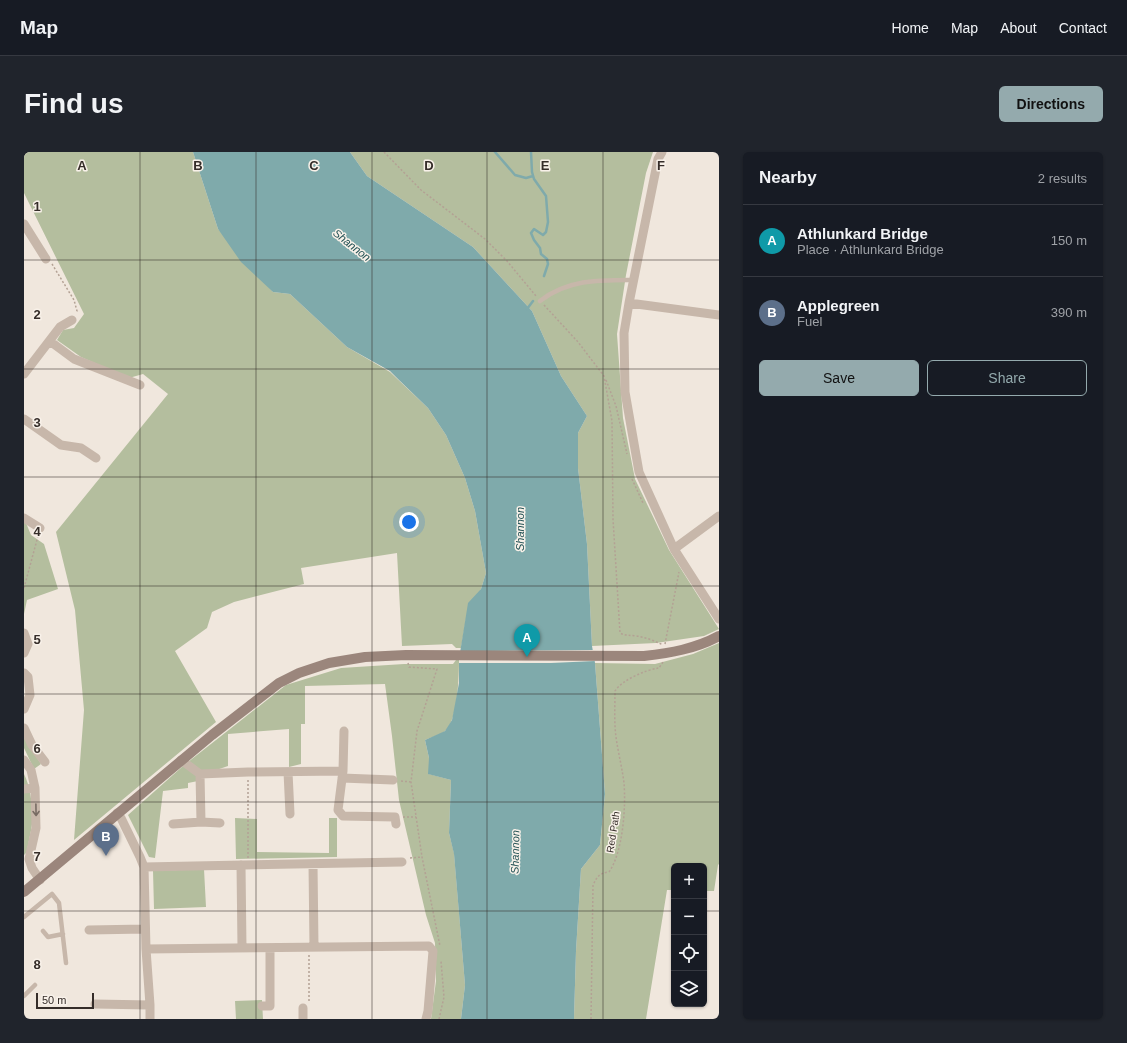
<!DOCTYPE html>
<meta charset="utf-8">
<style>
body{margin:0;font-family:Arial,sans-serif;background:#20242c;color:#f1f3f6}
.controls{position:absolute;right:12px;bottom:12px;display:grid;overflow:hidden;border-radius:6px;box-shadow:0 1px 3px #0004}
.controls button{width:36px;height:36px;display:grid;place-items:center;padding:0;border:0;border-bottom:1px solid #363941;background:#171b24;color:#f1f3f6;font:20px sans-serif}
.scale{position:absolute;left:12px;bottom:10px;width:58px;box-sizing:border-box;padding-left:4px;border:2px solid #352d29;border-top:0;font-size:11px;line-height:14px;white-space:nowrap;color:#352d29;-webkit-text-stroke:3px #f8f1e9;paint-order:stroke}
.you{position:absolute;left:385px;top:370px;width:14px;height:14px;margin:-10px;border:3px solid #fff;border-radius:50%;background:#1a73e8;box-shadow:0 0 0 6px #1a73e833}
.badge{display:grid;place-items:center;width:26px;height:26px;border-radius:50%;background:#94aaad;color:#fff;font-size:13px;font-weight:700}
.pin{position:absolute;translate:-50% -33px;filter:drop-shadow(0 1px 2px #0008)}
.pin::after{content:'';position:absolute;top:21px;width:14px;height:12px;background:inherit;clip-path:polygon(0 0,100% 0,50% 100%)}
.list{margin:0;padding:0;list-style:none}
h2{display:flex;justify-content:space-between;align-items:center;height:52px;margin:0;padding:0 16px;font-size:17px}
h2 small{font-size:13px;font-weight:400;color:#9ea1a6}
.list li{display:grid;grid-template-columns:26px 1fr auto;gap:12px;align-items:center;box-sizing:border-box;height:72px;padding:0 16px;border-top:1px solid #363941}
.list b{display:block;font-size:15px;white-space:nowrap}
.list p{margin:0;font-size:13px;white-space:nowrap;color:#9ea1a6}
.list em{font-size:13px;font-style:normal;color:#9ea1a6}
.actions{display:flex;gap:8px;padding:12px 16px}
.actions a{flex:1;padding:9px 0;border:1px solid #94aaad;border-radius:6px;text-align:center;font-size:14px;color:#94aaad}
.actions .main{background:#94aaad;color:#111}
.icon{flex:none;width:22px;height:22px;fill:none;stroke:currentColor;stroke-width:2;stroke-linecap:round;stroke-linejoin:round}
.map{position:relative;flex:none;width:695px;height:867px;overflow:hidden;border-radius:6px}
header{display:flex;align-items:center;gap:24px;box-sizing:border-box;height:56px;padding:0 20px;background:#171b24;border-bottom:1px solid #363941}
header strong{font-size:19px}
nav{display:flex;gap:22px;margin-inline-start:auto;font-size:14px}
.intro{display:flex;align-items:center;justify-content:space-between;box-sizing:border-box;height:96px;padding:0 24px}
h1{margin:0;font-size:28px}
.button{padding:10px 18px;border-radius:6px;background:#94aaad;color:#111;font-size:14px;font-weight:700}
main{display:flex;gap:24px;padding:0 24px}
aside{flex:1;background:#171b24;border-radius:6px;box-shadow:0 1px 3px #0004}
.map>svg:first-child{display:block}
.green{fill:#b4be9e}
.water{fill:#7faaab}
.pier{fill:#f0e7dd}
.lines{fill:none;stroke-linecap:round;stroke-linejoin:round}
.stream{stroke:#7faaab;stroke-width:2.5}
.path{stroke:#b3a194;stroke-width:1.5;stroke-dasharray:2 2;stroke-linecap:butt}
.service{stroke:#c7b7aa;stroke-width:4.5}
.minor{stroke:#c7b7aa;stroke-width:9}
.secondary{stroke:#9b867c;stroke-width:10}
.oneway{stroke:#776b63}
.grid{fill:none;stroke:#352d29;stroke-width:1;stroke-opacity:0.55}
.labels{text-anchor:middle;dominant-baseline:central;stroke-width:3;stroke-linejoin:round;paint-order:stroke}
.street-label{font-size:10px;fill:#352d29;stroke:#f8f1e9}
.water-label{font-size:11px;font-style:italic;fill:#225154;stroke:#f8f1e9}
.grid-label{font-size:13px;text-anchor:middle;font-weight:bold;fill:#352d29;stroke:#f8f1e9;stroke-width:3;stroke-linejoin:round;paint-order:stroke}
</style>
<header>
<strong>Map</strong>
<nav><a>Home</a><a>Map</a><a>About</a><a>Contact</a></nav>
</header>
<div class="intro"><h1>Find us</h1><a class="button">Directions</a></div>
<main>
<div class="map">
<svg width="695" height="867" viewBox="0 0 695 867">
<rect width="100%" height="100%" fill="#f0e7dd"/>
<!-- green -->
<path class="green" d="M0 0H169L194 77 249 140 266 142 323 195 366 220 404 256 422 283 441 326 451 359 462 421 457 437 442 467 437 496H432L428 492 378 494 373 401 277 416 280 432 210 450 188 460 183 476 151 499 192 570 50 688 60 558 51 458 32 380 144 242 119 222 105 226 57 205 33 188 39 178 50 176 60 162 0 41Z
M326 0H629L622 21 602 123 593 182 599 266 611 327 645 398 695 477 680 484 632 491 568 494 563 392 554 316V281L563 264 537 224 508 159 449 95 343 24Z
M0 370 2 371 7 383 20 392 34 437 3 448 0 462Z
M695 491V712L694 713 690 739H680V714H650V738H643L622 867H550L552 799 557 717 576 693 581 642 571 511 631 512 669 502Z
M435 507C435 523 434 569 421 579 416 583 407 585 401 588L405 606V622L427 628 425 681 430 701 441 833 437 867H407L412 829 411 791 402 763 375 648 368 584 361 532 281 534V572H277V612L265 615V577L204 582V614L175 624 174 629 164 631V636L139 639 131 706 125 705 104 663 159 614 262 533 317 516 380 512H429L432 508Z
M0 586 17 612 10 617 0 596Z
M0 622C7 636 9 656 8 672 7 681 4 691 3 700L0 703Z
M211 666 233 667V700L305 701V666H313V705L212 707Z
M180 717 182 755 130 757 129 719Z
M238 848 239 867H212L211 849Z"/>
<!-- water -->
<path class="water" d="M169 0H326L343 24 449 95 508 159 537 224 563 264 554 281V316L563 392 568 494 571 511 581 642 576 693 557 717 552 799 550 867H437L441 833 430 702 425 681 427 628 404 622 405 606 401 588 421 579 428 568 435 531V507L444 451 457 437 462 421 451 359 441 326 422 283 404 256 376 229 366 219 323 195 266 142 249 140 217 110 194 77Z"/>
<!-- pier -->
<path class="pier" d="M569 498 571 509 527 511H435V507L463 499Z"/>
<g class="lines">
<!-- stream -->
<path class="stream" d="M471 0 491 23 502 26 509 24
M507 0 508 20 510 27 522 44 524 70 522 80 519 83 510 77 507 81 510 88 516 96 517 102 523 107 524 112 520 124
M503 157 509 149"/>
<!-- path -->
<path class="path" d="M360 0 397 38 461 87 483 109 512 144
M28 112 50 148 53 159 52 161
M520 153 554 190 580 224 588 269 589 367 596 481C602 484 606 483 612 484 621 485 631 489 639 493
M582 228 592 254 603 302
M608 327 619 351
M0 436 14 384
M641 492 655 420
M384 511 385 515 413 517 393 579 387 630 398 705 416 794
M377 629 387 630
M379 665H392
M224 706V628
M386 706 398 705
M285 803V851
M415 867 420 845 417 809
M567 867 569 733C573 725 575 721 585 720 599 700 602 655 600 631 598 615 594 600 592 585 590 570 591 554 591 539 598 528 621 518 635 516L639 510"/>
<!-- service -->
<path class="service" d="M516 149C544 127 577 128 609 128
M0 765 28 742 35 751 42 811
M19 779 24 785 39 782
M0 844 11 833"/>
<!-- minor -->
<path class="minor" d="M638 0 634 7 605 151 600 181 601 240 615 320 650 397 695 467
M0 72 22 107
M605 151 695 163
M27 190 50 207 116 233
M0 222 36 175 48 168
M0 267 37 293 57 296 72 306
M0 366 16 376
M650 397 695 364
M0 481 4 492 0 501
M0 521 4 525 6 543 0 557
M0 576 8 593 21 610
M0 608 7 618 11 636 12 676 5 707 8 716 16 728
M157 608 176 622 224 620 319 619 320 579
M319 619 314 658 319 664 371 665 372 672
M264 620 266 662
M318 626 369 628
M0 637 11 636
M93 661 97 666 116 705 120 715 122 797 126 853V867
M177 670 196 671
M149 672 177 670 176 622
M289 712 290 795
M217 713 218 796
M120 715 378 710
M65 778 121 777
M122 797 405 794 409 799 404 859 402 867
M71 852 126 853
M238 854H246V796
M279 856V867"/>
<!-- secondary -->
<path class="secondary" d="M0 740 188 583 255 531 275 521 305 511 341 505 382 503 620 504C646 501 671 497 695 484"/>
</g>
<!-- one-way arrows -->
<defs><path id="oneway-shaft" d="M-6 0H5M1.5-3L5.5 0L1.5 3" fill="none" stroke-width="1.6" stroke-linecap="round" stroke-linejoin="round"/></defs>
<use class="oneway" href="#oneway-shaft" transform="translate(12 658) rotate(89)"/>
<!-- grid -->
<path class="grid" d="M116 0V867M232 0V867M348 0V867M463 0V867M579 0V867M0 108H695M0 217H695M0 325H695M0 434H695M0 542H695M0 650H695M0 759H650M680 759H695"/>
<g class="labels">
<!-- street labels -->
<g class="street-label">
<text transform="translate(589 680) rotate(-81)">Red Path</text>
</g>
<!-- water labels -->
<g class="water-label">
<text transform="translate(328 93) rotate(38)">Shannon</text>
<text transform="translate(496 377) rotate(-90)">Shannon</text>
<text transform="translate(491 700) rotate(-89)">Shannon</text>
</g>
</g>
<g class="grid-label">
<text x="58" y="18">A</text>
<text x="174" y="18">B</text>
<text x="290" y="18">C</text>
<text x="405" y="18">D</text>
<text x="521" y="18">E</text>
<text x="637" y="18">F</text>
<text x="13" y="59">1</text>
<text x="13" y="167">2</text>
<text x="13" y="275">3</text>
<text x="13" y="384">4</text>
<text x="13" y="492">5</text>
<text x="13" y="601">6</text>
<text x="13" y="709">7</text>
<text x="13" y="817">8</text>
</g>
</svg>
<div class="controls">
<button>+</button>
<button>−</button>
<button><svg class="icon" aria-label="locate" viewBox="0 0 24 24"><circle cx="12" cy="12" r="6"/><path d="M12 2v4M12 18v4M2 12h4M18 12h4"/></svg></button>
<button><svg class="icon" aria-label="layers" viewBox="0 0 24 24"><path d="M12 4l9 5-9 5-9-5zM3 14l9 5 9-5"/></svg></button>
</div>
<div class="scale">50 m</div>
<div class="you"></div>
<div class="pin badge" style="left:503px;top:505px;background:#0f9aa8">A</div>
<div class="pin badge" style="left:82px;top:704px;background:#5c6f8a">B</div>
</div>
<aside>
<h2>Nearby<small>2 results</small></h2>
<ul class="list">
<li><span class="badge" style="background:#0f9aa8">A</span><div><b>Athlunkard Bridge</b><p>Place · Athlunkard Bridge</p></div><em>150 m</em></li>
<li><span class="badge" style="background:#5c6f8a">B</span><div><b>Applegreen</b><p>Fuel</p></div><em>390 m</em></li>
</ul>
<div class="actions"><a class="main">Save</a><a>Share</a></div>
</aside>
</main>
